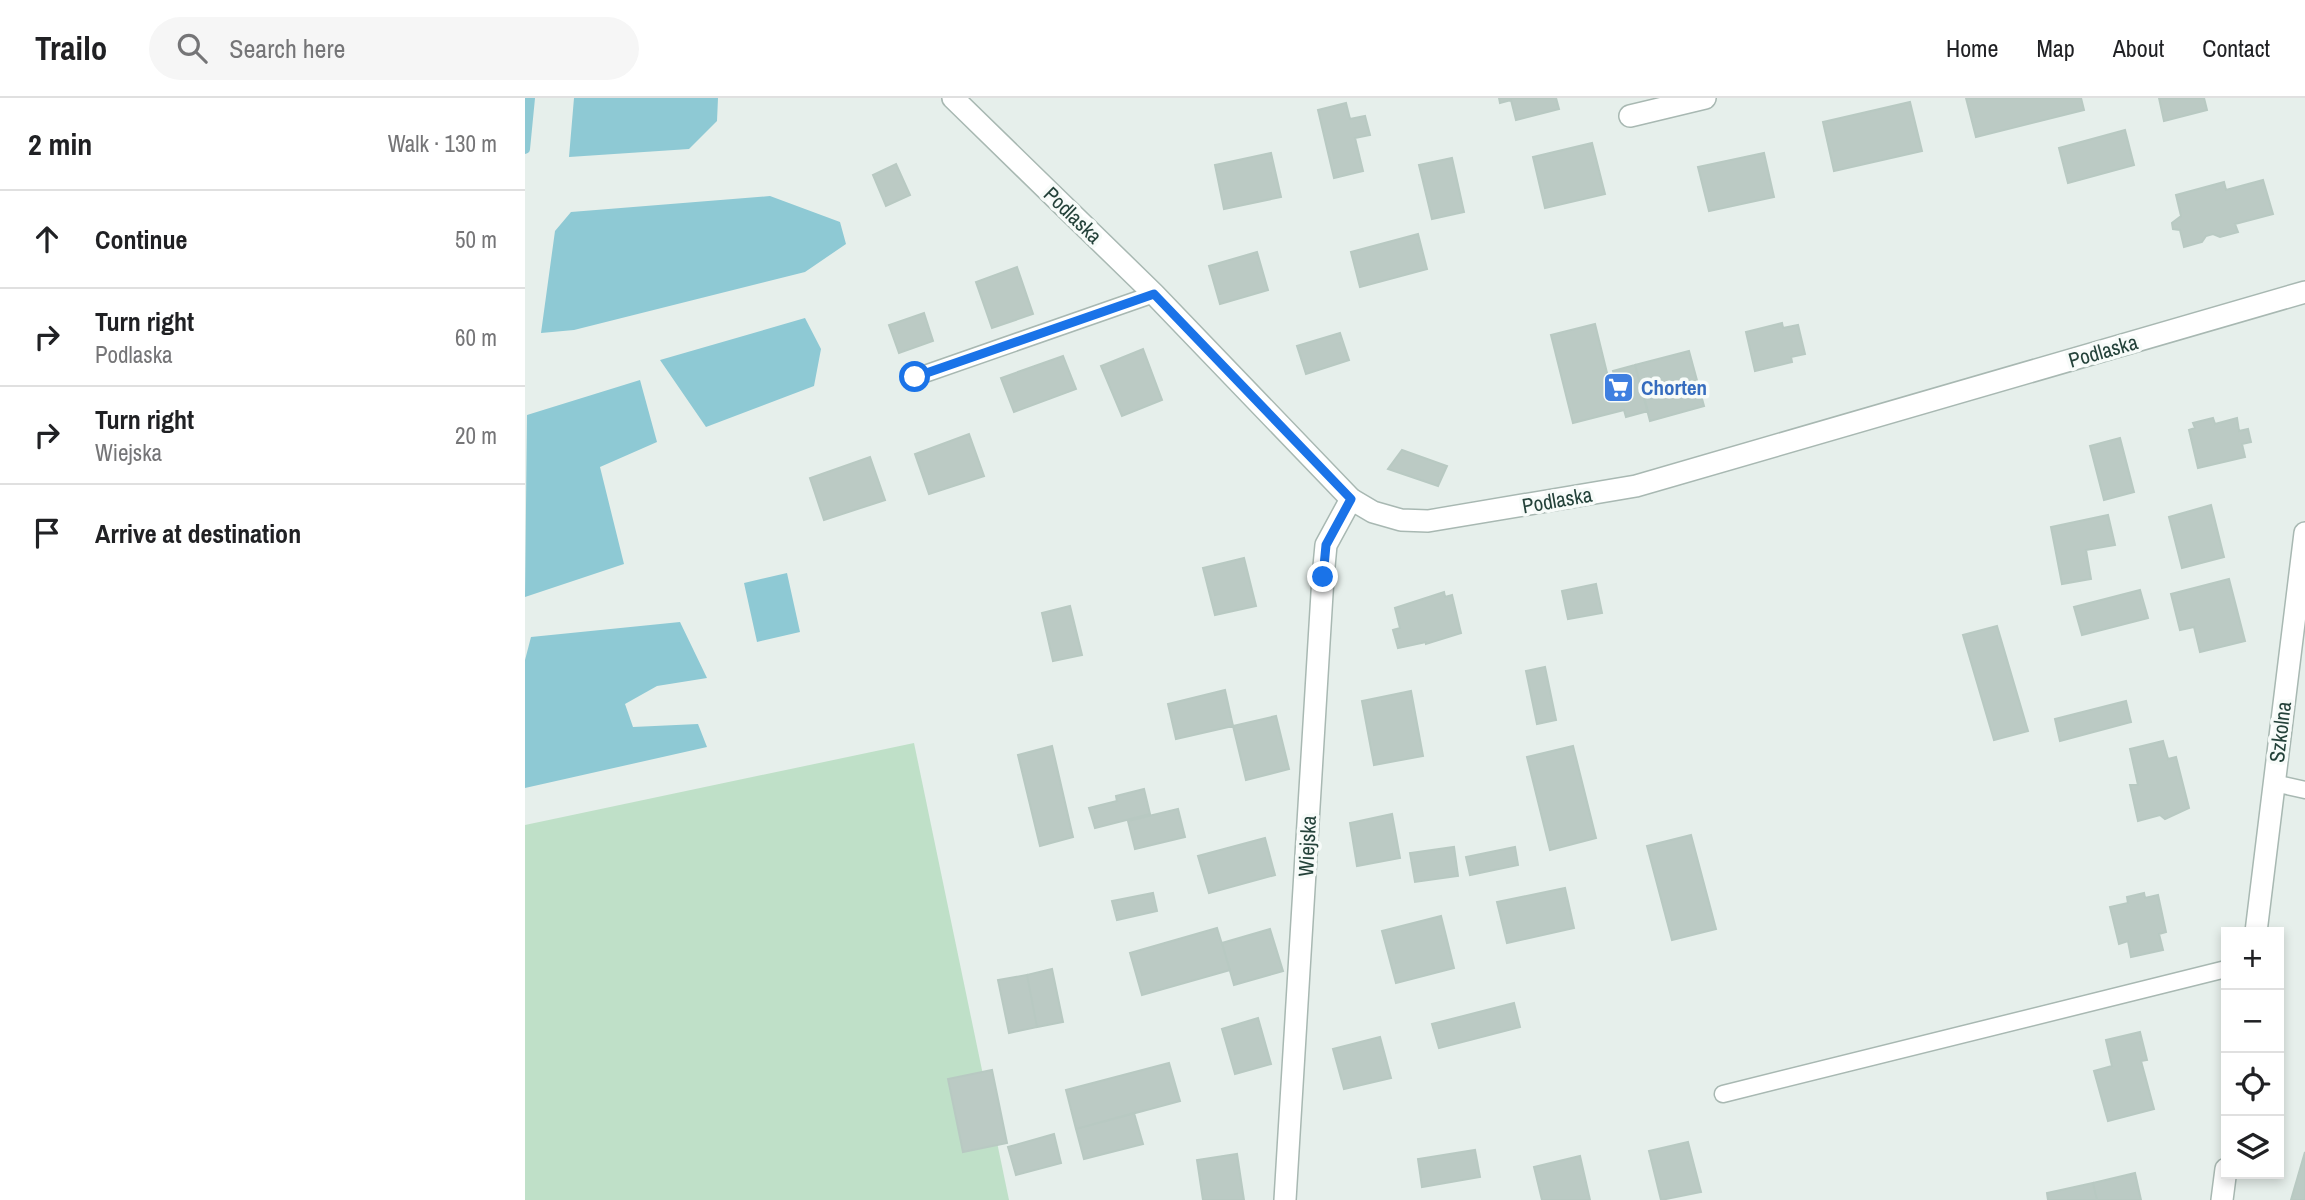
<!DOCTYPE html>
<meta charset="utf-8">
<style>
body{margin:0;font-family:"Archivo Narrow",sans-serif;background:#f6f6f6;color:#202124}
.controls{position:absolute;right:21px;bottom:21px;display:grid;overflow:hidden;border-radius:0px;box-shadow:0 4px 10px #0003}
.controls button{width:63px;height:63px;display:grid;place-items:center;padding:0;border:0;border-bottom:2px solid #e0e0e0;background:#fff;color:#202124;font:35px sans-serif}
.stop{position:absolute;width:21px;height:21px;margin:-16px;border:5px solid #1a73e8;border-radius:50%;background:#fff}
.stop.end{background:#1a73e8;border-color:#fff;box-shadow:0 2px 7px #0008}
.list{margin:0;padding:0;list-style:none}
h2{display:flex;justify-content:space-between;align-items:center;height:91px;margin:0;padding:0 28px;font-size:30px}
h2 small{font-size:23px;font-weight:400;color:#757577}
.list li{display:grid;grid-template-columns:46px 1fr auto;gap:21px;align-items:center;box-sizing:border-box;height:98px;padding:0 28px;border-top:2px solid #e0e0e0}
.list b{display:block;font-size:26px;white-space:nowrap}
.list p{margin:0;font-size:23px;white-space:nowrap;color:#757577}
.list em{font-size:23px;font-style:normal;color:#757577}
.icon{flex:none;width:38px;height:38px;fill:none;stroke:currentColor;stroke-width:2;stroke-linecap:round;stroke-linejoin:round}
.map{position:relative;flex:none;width:1780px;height:1102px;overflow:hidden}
header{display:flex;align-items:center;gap:42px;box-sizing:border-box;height:98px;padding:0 35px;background:#fff;border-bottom:2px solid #e0e0e0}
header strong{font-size:33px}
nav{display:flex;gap:38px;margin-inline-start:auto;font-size:24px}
.search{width:490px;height:63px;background:#f6f6f6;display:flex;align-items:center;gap:18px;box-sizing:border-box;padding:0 24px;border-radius:38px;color:#757577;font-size:26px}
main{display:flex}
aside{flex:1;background:#fff}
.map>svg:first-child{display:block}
.green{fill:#bfe0c8}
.water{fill:#8ec9d4}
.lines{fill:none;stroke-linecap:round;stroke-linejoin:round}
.stream{stroke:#8ec9d4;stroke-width:10}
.building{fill:#bbcac4;stroke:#b8c9c2;stroke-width:2}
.service-casing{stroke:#a8b8b2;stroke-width:19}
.minor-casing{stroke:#a8b8b2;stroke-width:24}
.tertiary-casing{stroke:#a8b8b2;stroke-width:24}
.service{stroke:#fff;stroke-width:16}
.minor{stroke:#fff;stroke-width:21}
.tertiary{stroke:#fff;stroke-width:21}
.route{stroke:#1a73e8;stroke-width:9}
.labels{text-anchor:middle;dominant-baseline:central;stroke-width:7;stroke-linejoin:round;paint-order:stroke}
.street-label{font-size:21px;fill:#24423a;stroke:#f7fbf9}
.shop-label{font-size:21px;font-weight:bold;fill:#366cbe;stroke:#f7fbf9;text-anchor:start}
</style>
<header>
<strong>Trailo</strong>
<div class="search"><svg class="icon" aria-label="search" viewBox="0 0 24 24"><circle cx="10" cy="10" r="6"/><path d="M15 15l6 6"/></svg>Search here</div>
<nav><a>Home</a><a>Map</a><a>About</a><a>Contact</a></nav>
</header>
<main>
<aside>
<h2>2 min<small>Walk · 130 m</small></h2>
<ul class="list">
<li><svg class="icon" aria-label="ahead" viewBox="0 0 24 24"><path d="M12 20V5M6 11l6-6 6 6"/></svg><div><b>Continue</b></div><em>50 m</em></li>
<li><svg class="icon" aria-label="right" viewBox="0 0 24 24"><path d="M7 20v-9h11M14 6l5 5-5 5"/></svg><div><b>Turn right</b><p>Podlaska</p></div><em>60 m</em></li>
<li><svg class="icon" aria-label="right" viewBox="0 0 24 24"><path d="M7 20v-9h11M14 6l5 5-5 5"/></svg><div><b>Turn right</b><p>Wiejska</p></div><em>20 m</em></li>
<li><svg class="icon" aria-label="arrive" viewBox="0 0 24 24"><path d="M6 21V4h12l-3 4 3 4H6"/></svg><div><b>Arrive at destination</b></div></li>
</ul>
</aside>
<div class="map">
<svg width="1780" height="1102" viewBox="0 0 1780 1102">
<rect width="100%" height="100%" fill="#e6efeb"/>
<!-- green -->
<path class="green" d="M389 645 484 1102H0V727Z"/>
<!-- water -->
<path class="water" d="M49 0H193L192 23 164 51 44 59Z
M245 98 315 124 321 146 280 174 49 232 16 235 30 133 46 114Z
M280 220 296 251 289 288 181 329 135 262Z
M115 282 132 344 75 369 99 466 0 499 2 317Z
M262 475 275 534 232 544 219 485Z
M155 524 182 580 132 588 100 606 108 629 173 626 182 649 0 690V562L6 539Z"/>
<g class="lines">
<!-- stream -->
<path class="stream" d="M0 51 5 0"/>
</g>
<!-- building -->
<path class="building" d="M974 0H1031L1034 11 991 22 986 2 975 5Z
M1441 0H1556L1559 12 1451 39Z
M1634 0H1679L1682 12 1639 23Z
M1385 4 1397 53 1309 73 1298 24Z
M821 5 825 21 840 18 845 37 830 40 838 73 809 80 793 12Z
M1600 32 1609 67 1543 85 1534 50Z
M1067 45 1080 96 1020 110 1008 59Z
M746 55 756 99 699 111 690 67Z
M1239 55 1249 99 1184 113 1173 69Z
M927 60 939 114 907 121 894 67Z
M371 66 385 97 361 108 348 77Z
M1738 82 1748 116 1710 126 1713 134 1695 139 1688 136 1681 138 1677 144 1659 149 1655 132 1648 131 1647 125 1656 118 1651 97 1699 84 1701 92Z
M893 136 902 171 835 189 826 154Z
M732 154 743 192 695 206 684 168Z
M492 169 508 216 467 230 451 184Z
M399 215 408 243 374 255 364 227Z
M1257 225 1258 230 1273 227 1280 256 1266 259 1267 264 1230 273 1221 234Z
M1070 226 1083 279 1089 277 1088 273 1110 267 1123 313 1101 319 1099 312 1048 325 1026 237Z
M815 235 824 262 781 276 772 248Z
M618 251 637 302 597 318 576 268Z
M1164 253 1179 308 1125 323 1110 267Z
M538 258 551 291 489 314 476 280Z
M1688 320 1690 326 1712 320 1714 333 1723 331 1726 344 1717 346 1720 359 1673 370 1664 332 1670 330 1668 325Z
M444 336 459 378 404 396 390 356Z
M1595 340 1609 394 1579 402 1565 348Z
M877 352 922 368 913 388 863 371Z
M345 359 360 402 299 422 285 380Z
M1686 407 1699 459 1657 470 1644 419Z
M1583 417 1590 447 1561 452 1566 481 1537 486 1526 429Z
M719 460 731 508 690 517 678 470Z
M1704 481 1720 543 1675 554 1669 529 1655 532 1646 496Z
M1071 486 1077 515 1043 521 1037 493Z
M1615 492 1623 520 1557 537 1549 509Z
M919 494 920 499 927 497 936 535 901 546V544L873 550 868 532 875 530 870 510Z
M545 508 557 557 528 563 517 515Z
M1472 528 1503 633 1469 642 1438 537Z
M1020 569 1031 622 1012 626 1001 573Z
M700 592 708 628 651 641 643 606Z
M886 593 898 658 849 667 837 603Z
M1601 603 1606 624 1535 643 1530 621Z
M751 618 764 671 721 682 708 628Z
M1638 643 1643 661 1651 659 1664 710 1640 721 1635 717 1613 723 1605 687H1613L1605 651Z
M527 648 548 739 515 748 493 657Z
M1048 648 1071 740 1025 752 1002 659Z
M619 691 625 716 570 730 564 710 592 703 591 698Z
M653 711 660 739 610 751 603 723Z
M867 716 875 760 832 768 825 725Z
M1166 737 1191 831 1147 842 1122 748Z
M740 740 750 777 684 795 673 758Z
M929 749 933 778 890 784 885 755Z
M990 749 993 767 945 777 941 759Z
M1040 790 1049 830 982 845 972 804Z
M628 795 632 813 592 822 587 803Z
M1619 795 1620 800 1633 797 1641 834 1634 836 1638 852 1606 859 1603 843 1594 846 1585 809 1603 805 1602 799Z
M916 818 929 870 871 885 857 833Z
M692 830 705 872 617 897 605 855Z
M745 831 758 873 709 887 697 845Z
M527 871 538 924 512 929 502 877Z
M502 877 512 929 484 935 473 882Z
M989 905 995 929 914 950 907 926Z
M733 920 746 966 710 976 697 931Z
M1615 934 1622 962 1616 963 1629 1011 1583 1023 1569 973 1587 968 1581 942Z
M855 939 866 980 819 991 808 951Z
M644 965 655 1003 551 1031 541 992Z
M467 972 482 1045 438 1054 423 981Z
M609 1015 618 1046 559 1061 551 1031Z
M529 1036 536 1065 491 1077 483 1049Z
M1163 1044 1176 1094 1136 1102 1124 1053Z
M950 1052 955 1079 897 1089 893 1061Z
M1780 1054V1102H1766Z
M712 1056 719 1102H678L672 1062Z
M1055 1058 1065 1102H1017L1009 1069Z
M1610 1075 1616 1102H1572L1568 1085Z
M1568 1085 1572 1102H1523L1522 1095Z"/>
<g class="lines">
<defs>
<path id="service" d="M391 279 629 196
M1749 685 1780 692
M1198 996 1701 871"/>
<path id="minor" d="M1105 18 1180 0
M1731 834 1780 435
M760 1102 798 479 801 447 826 401
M1697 1102 1701 1071"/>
<path id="tertiary" d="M428 0 629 196 826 401 848 414 876 422 903 423 1111 388 1780 194"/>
</defs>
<!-- service casing -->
<use href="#service" class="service-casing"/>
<!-- minor casing -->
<use href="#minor" class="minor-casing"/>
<!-- tertiary casing -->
<use href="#tertiary" class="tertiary-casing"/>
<!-- service -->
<use href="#service" class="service"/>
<!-- minor -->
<use href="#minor" class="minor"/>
<!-- tertiary -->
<use href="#tertiary" class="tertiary"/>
</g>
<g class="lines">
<!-- route -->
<path class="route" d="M390 279 629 196 826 401 801 447 798 479"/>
</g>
<!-- icons -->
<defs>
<symbol id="supermarket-square" viewBox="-11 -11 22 22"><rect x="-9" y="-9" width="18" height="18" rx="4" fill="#3f7fe0" stroke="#f7fbf9"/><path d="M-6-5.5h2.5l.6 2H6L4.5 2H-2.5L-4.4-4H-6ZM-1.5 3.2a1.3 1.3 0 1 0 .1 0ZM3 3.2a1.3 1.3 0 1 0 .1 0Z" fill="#fff"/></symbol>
</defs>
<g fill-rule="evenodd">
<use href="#supermarket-square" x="1076" y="272" width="35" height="35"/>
</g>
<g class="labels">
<!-- street labels -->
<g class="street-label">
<text transform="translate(548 117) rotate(44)">Podlaska</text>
<text transform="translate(1578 253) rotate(-16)">Podlaska</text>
<text transform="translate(1032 402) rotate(-10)">Podlaska</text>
<text transform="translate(1755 634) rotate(-83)">Szkolna</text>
<text transform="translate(782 748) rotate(-87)">Wiejska</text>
</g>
<!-- shop labels -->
<g class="shop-label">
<text x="1116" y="289">Chorten</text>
</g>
</g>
</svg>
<div class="controls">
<button>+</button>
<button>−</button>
<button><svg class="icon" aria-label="locate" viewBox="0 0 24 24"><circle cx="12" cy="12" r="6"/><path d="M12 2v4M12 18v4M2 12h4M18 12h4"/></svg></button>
<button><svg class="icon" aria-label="layers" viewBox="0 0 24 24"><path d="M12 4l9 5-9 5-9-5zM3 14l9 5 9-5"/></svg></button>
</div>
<div class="stop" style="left:390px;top:279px"></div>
<div class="stop end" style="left:798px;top:479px"></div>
</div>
</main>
